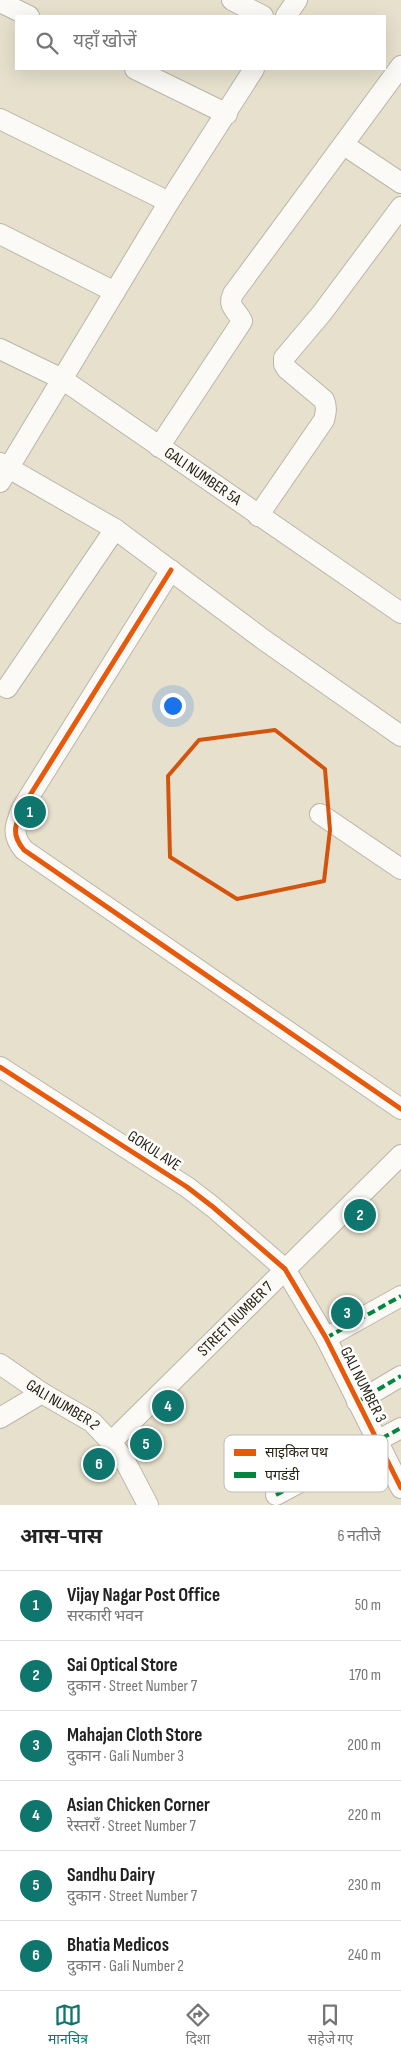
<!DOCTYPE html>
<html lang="hi">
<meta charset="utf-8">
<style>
body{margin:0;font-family:"Sofia Sans Condensed","Noto Sans Devanagari",sans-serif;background:#f6f6f6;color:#222}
.you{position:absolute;left:172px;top:705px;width:18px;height:18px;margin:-12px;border:4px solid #fff;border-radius:50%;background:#1a73e8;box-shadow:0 0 0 8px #1a73e833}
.badge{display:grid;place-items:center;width:32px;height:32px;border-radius:50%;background:#0f766e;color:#fff;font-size:16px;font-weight:700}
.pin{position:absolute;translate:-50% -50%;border:2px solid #fff;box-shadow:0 1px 5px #0006}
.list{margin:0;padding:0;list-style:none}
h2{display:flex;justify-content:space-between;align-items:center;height:65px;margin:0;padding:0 20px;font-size:21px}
h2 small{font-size:16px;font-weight:400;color:#767676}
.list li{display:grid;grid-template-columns:32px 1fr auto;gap:15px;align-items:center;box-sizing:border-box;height:70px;padding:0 20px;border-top:1px solid #e0e0e0}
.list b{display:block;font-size:19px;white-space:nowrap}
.list p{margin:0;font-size:16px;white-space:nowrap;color:#767676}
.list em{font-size:16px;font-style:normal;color:#767676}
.icon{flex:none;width:28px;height:28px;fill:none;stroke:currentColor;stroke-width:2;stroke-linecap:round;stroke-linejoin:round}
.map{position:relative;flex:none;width:401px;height:1505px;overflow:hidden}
.search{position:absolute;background:#fff;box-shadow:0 5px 20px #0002;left:15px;right:15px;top:15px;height:55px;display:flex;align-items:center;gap:12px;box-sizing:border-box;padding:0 18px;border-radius:0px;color:#767676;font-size:19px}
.sheet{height:485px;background:#fff}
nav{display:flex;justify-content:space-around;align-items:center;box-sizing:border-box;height:70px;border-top:1px solid #e0e0e0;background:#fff;font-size:14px;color:#767676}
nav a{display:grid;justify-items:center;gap:2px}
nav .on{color:#0f766e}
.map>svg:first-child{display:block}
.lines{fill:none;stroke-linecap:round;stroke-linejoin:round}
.street-casing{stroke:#bbb6a7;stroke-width:22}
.street{stroke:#fbfaf7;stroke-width:20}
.quiet{stroke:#00873e;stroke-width:4;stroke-dasharray:8 4;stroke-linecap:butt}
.cycleway-casing{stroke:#fff;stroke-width:8}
.cycleway{stroke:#e8590c;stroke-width:5}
.marked{fill:none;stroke:#d5540d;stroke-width:4;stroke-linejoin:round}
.labels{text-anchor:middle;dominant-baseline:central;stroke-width:5;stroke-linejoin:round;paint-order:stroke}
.street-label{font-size:16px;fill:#282416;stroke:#fff}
.key{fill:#fff;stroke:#bebdb9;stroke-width:1}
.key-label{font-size:14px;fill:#282416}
</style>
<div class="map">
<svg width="401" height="1505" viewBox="0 0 401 1505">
<rect width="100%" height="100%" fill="#e6e0cc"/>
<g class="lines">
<defs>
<g id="street">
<path d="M232 0 263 16"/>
<path d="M0 2 29 16"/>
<path d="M286 16 297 0"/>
<path d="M135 69 227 114"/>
<path d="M0 119 169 202"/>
<path d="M344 145 401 183"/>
<path d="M0 234 115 292"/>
<path id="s1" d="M0 349 62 379 401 613"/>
<path d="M159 447 239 326 242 321C237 310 227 307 233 294L401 66"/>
<path d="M0 463 115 529 264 640 401 736"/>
<path d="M0 482 169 202 254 69"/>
<path d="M258 516 324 420C326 412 327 407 324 400L287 369 284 364V358L322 313 401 207"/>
<path d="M171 570 22 808C15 826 11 834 24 850L401 1109"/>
<path d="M7 688 115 529"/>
<path d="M320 814 401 869"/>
<path d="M0 1067 187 1187 213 1207 285 1269 326 1338 401 1488"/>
<path d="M326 1338 401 1296"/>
<path id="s2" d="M0 1364 42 1393 92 1422 111 1442 125 1461 148 1505"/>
<path d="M357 1402 401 1376"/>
<path d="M0 1418 42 1393"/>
<path id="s3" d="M111 1442 401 1155"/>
<path d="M276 1495 401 1428"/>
</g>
</defs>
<!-- street casing -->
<use href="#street" class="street-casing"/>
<!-- street -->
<use href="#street" class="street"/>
<!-- quiet -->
<path class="quiet" d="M326 1338 401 1296
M357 1402 401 1376
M276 1495 401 1428"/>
<defs>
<path id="cycleway" d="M171 570 22 808C15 826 11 834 24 850L401 1109
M0 1067 187 1187 213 1207 285 1269 326 1338 401 1488"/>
</defs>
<!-- cycleway casing -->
<use href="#cycleway" class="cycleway-casing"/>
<!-- cycleway -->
<use href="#cycleway" class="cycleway"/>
</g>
<!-- marked area -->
<path class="marked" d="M275 730 325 769 330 830 324 881 237 899 170 857 168 776 199 740Z"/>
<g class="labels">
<!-- street labels -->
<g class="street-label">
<text stroke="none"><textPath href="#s1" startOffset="240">GALI NUMBER 5A</textPath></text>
<text transform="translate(154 1151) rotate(33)">GOKUL AVE</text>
<text stroke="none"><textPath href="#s3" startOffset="175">STREET NUMBER 7</textPath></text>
<text transform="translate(363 1385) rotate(63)">GALI NUMBER 3</text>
<text stroke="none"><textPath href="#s2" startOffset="75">GALI NUMBER 2</textPath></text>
</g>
</g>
<!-- legend -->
<rect x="224" y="1435" width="164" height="57" rx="8" class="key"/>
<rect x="234" y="1449" width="22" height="7" fill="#e8590c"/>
<rect x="234" y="1472" width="22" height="6" fill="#00873e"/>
<g class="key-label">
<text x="265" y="1457">साइकिल पथ</text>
<text x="265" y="1480">पगडंडी</text>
</g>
</svg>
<div class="you"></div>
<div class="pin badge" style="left:30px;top:812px">1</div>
<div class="pin badge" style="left:360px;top:1215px">2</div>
<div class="pin badge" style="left:347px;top:1313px">3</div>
<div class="pin badge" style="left:168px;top:1406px">4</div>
<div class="pin badge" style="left:146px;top:1444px">5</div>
<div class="pin badge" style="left:99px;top:1464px">6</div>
<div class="search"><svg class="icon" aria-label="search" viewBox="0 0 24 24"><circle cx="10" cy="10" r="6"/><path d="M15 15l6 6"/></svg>यहाँ खोजें</div>
</div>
<section class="sheet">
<h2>आस-पास<small>6 नतीजे</small></h2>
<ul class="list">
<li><span class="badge">1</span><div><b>Vijay Nagar Post Office</b><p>सरकारी भवन</p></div><em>50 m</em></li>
<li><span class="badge">2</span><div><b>Sai Optical Store</b><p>दुकान · Street Number 7</p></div><em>170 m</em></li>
<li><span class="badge">3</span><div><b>Mahajan Cloth Store</b><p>दुकान · Gali Number 3</p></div><em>200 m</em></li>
<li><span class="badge">4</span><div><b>Asian Chicken Corner</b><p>रेस्तराँ · Street Number 7</p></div><em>220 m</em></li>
<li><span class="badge">5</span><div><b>Sandhu Dairy</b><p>दुकान · Street Number 7</p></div><em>230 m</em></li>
<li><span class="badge">6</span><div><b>Bhatia Medicos</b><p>दुकान · Gali Number 2</p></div><em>240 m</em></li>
</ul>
</section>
<nav>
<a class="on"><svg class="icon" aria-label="map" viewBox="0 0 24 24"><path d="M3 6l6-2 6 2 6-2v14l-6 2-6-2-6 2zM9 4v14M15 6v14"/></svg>मानचित्र</a>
<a><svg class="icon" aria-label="directions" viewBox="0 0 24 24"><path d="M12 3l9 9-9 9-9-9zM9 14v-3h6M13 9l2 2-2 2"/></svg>दिशा</a>
<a><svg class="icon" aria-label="saved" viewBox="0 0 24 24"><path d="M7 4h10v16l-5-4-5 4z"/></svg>सहेजे गए</a>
</nav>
